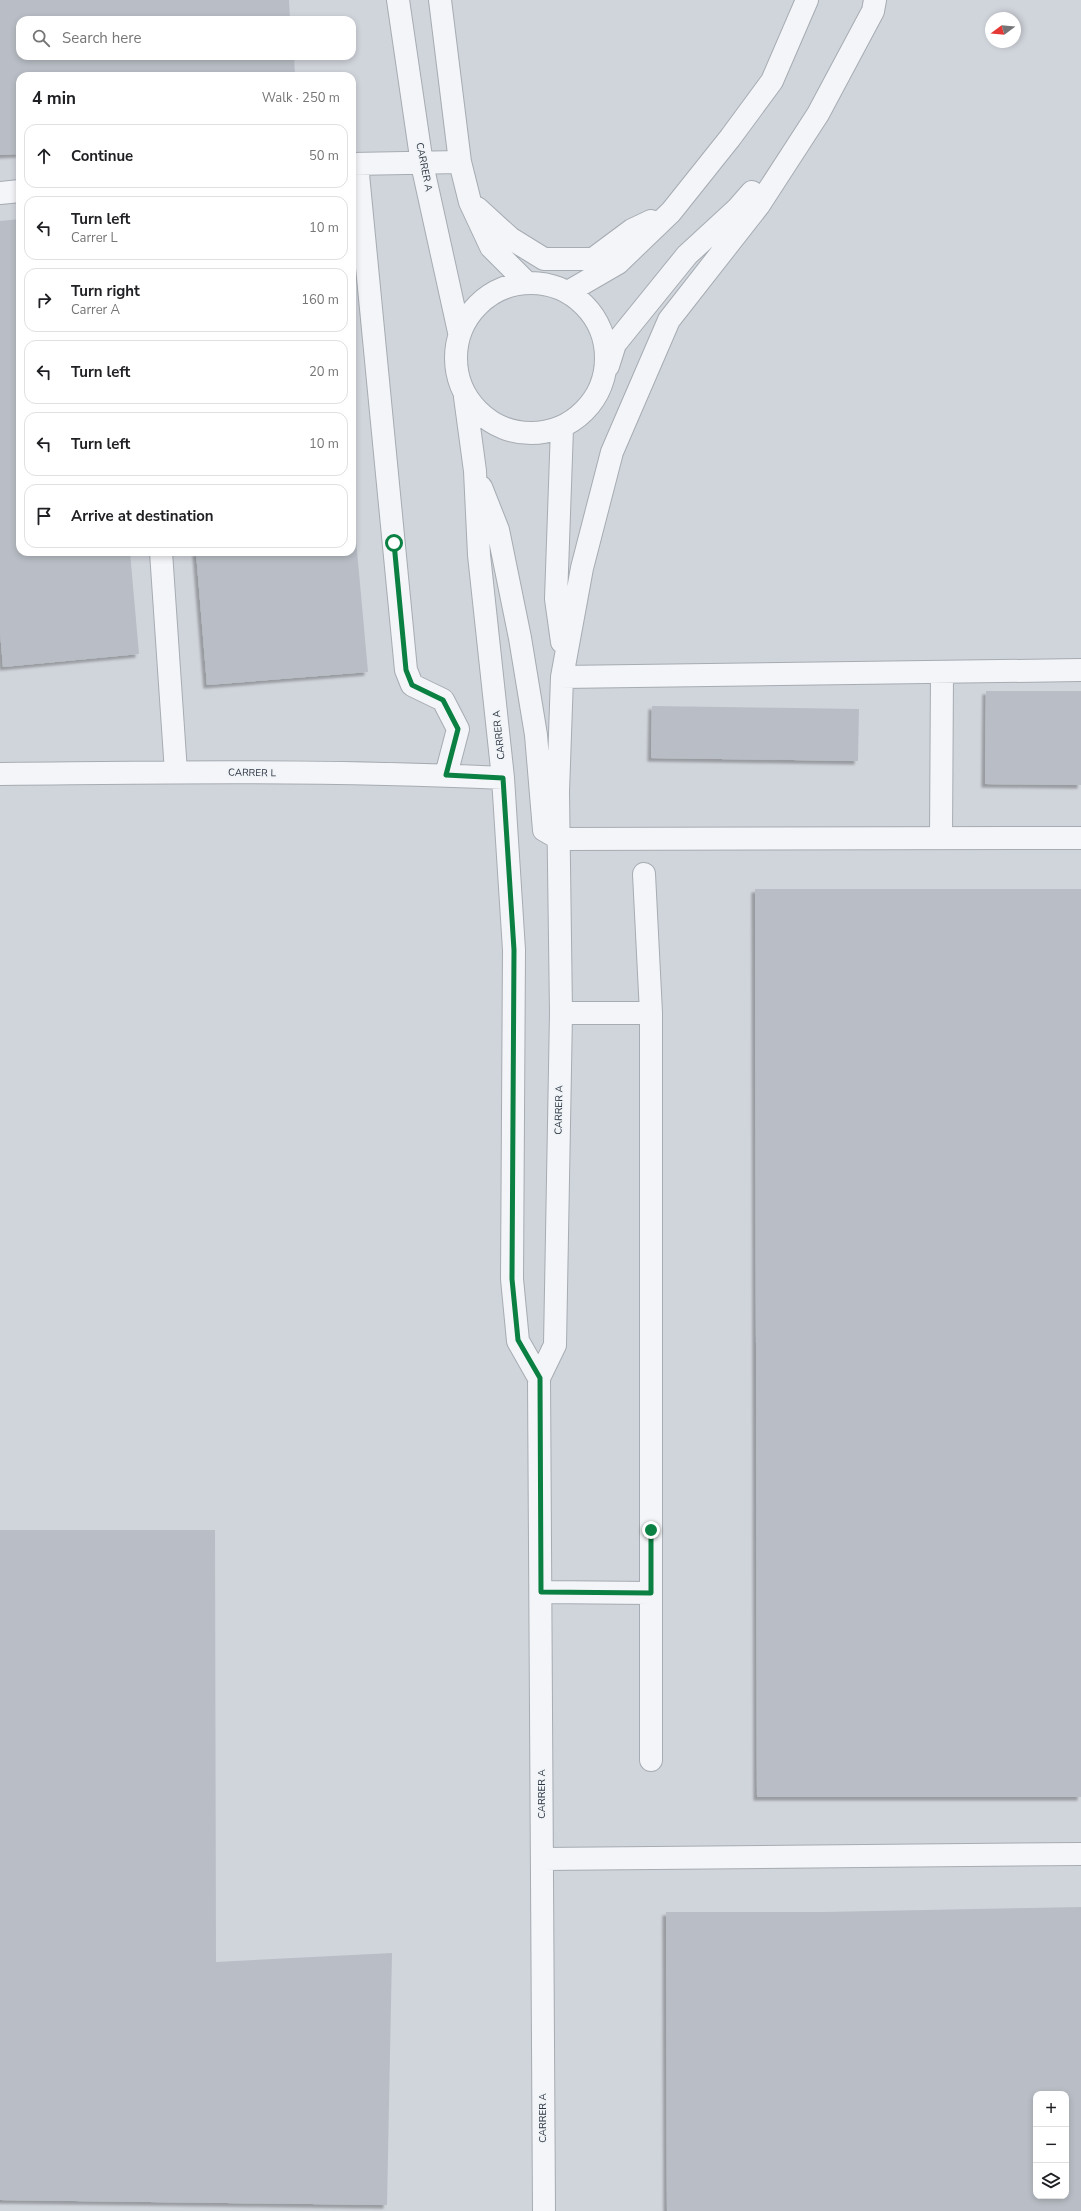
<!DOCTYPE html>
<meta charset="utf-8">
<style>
body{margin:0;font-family:"Nunito Sans",sans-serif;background:#f2f2f2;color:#202124}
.controls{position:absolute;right:12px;bottom:12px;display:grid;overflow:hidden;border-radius:8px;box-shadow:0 2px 6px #0003}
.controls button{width:36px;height:36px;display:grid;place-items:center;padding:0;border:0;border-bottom:1px solid #e0e0e0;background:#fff;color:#202124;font:20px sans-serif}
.compass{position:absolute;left:985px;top:12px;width:36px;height:36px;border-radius:50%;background:#fff;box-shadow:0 2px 6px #0003;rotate:254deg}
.stop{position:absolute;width:12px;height:12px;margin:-9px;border:3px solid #0b8043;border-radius:50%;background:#fff}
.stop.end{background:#0b8043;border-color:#fff;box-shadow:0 1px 4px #0008}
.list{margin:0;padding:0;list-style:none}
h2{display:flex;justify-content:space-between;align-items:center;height:52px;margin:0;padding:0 16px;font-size:17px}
h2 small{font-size:13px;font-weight:400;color:#757577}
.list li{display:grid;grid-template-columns:26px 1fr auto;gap:12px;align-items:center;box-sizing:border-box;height:64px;margin:0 8px 8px;padding:0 8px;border:1px solid #e0e0e0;border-radius:12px}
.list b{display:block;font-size:15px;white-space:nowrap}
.list p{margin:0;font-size:13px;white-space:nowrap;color:#757577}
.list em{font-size:13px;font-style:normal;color:#757577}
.icon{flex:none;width:22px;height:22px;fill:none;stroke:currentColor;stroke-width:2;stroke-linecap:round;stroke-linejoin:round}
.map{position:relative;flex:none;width:1081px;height:2211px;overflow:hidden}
.search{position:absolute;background:#fff;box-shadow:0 2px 6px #0003;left:16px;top:16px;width:340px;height:44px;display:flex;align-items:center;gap:10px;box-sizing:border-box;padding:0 14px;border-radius:12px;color:#757577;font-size:15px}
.panel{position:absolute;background:#fff;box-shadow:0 2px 6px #0003;left:16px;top:72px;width:340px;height:484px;border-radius:12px}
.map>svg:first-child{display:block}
.built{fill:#d0d4db;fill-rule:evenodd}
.building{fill:#b9bec6;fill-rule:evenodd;filter:url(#shadow)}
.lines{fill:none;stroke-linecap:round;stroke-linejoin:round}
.minor-casing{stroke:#a6acb3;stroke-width:24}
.minor{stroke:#f4f5f8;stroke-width:22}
.route{stroke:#0b8043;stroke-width:5}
.labels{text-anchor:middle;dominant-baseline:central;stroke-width:3.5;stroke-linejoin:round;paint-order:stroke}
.street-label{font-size:10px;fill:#2a3341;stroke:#f1f4f7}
</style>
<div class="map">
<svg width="1081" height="2211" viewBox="0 0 1081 2211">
<defs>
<filter id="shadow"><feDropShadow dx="-3.5" dy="3.5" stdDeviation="1" flood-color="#0004"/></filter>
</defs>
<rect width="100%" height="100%" fill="#e1e5e9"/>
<!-- built -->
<path class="built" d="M0 0H1081V2211H0ZM991 18H1015V42H991ZM20 20H352V56H20ZM20 76H352V552H20ZM1036 2094H1066V2196H1036Z"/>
<!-- building -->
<path class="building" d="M0 0H289L290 20H20V56H294L295 76H20V154L0 155Z
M20 219V552H130L139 654 3 667 0 631V221Z
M352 495 368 672 207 685 196 552H352Z
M986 691H1081V785L985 784Z
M652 706 859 709 858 761 651 758Z
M755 889H1081V1797H757Z
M0 1530H215L216 1962 392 1953 387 2205 0 2200Z
M1081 1907V2211H667L666 1912H823ZM1036 2094H1066V2196H1036Z"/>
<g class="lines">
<defs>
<path id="minor" d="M398 0 422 164 459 332
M440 0 460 162 470 202 491 247 526 282
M352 164 460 162
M357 164 406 670 412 685 443 700 458 729 446 775
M0 193 20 191
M477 208 510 238 544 259H593L632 230 651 221
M456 358a75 75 0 1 1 150 0a75 75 0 1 1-150 0Z
M568 292 618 263 671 212 730 138 772 81 807 0
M608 366 615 344 687 255 738 208 752 192
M465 397 475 471 479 555 503 778 514 950 512 1279 518 1341 539 1378
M481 487 498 530 520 638 536 735 544 830 556 837
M161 552 176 772
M562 642 556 599 562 428
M562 677 1081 670
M0 774C168 772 336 770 503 778
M941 837 942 672
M559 839 1081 838
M644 874 651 1013
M541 1592 651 1593V1013H561
M651 1760V1593
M542 1859 1081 1854
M544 2211 539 1378 555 1345 561 1013 558 792 562 677 582 568 612 452 669 320 759 205 818 114 873 11 875 0"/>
</defs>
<!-- minor casing -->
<use href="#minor" class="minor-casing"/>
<!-- minor -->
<use href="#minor" class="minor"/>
</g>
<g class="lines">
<!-- route -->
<path class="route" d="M394 543 406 670 412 685 443 700 458 729 446 775 503 778 514 950 512 1279 518 1340 540 1378 541 1592 651 1593V1530"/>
</g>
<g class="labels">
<!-- street labels -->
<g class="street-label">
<text transform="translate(424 167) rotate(79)">CARRER A</text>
<text transform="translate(499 735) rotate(-96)">CARRER A</text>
<text transform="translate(252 773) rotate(1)">CARRER L</text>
<text transform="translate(559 1110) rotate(-89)">CARRER A</text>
<text transform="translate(542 1794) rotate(-90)">CARRER A</text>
<text transform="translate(543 2118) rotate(-90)">CARRER A</text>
</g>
</g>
</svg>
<div class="controls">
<button>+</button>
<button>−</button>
<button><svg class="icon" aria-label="layers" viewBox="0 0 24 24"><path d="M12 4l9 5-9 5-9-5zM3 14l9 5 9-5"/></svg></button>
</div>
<svg class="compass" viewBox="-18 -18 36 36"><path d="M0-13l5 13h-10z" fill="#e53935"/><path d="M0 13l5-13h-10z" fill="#757577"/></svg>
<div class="stop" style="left:394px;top:543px"></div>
<div class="stop end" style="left:651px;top:1530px"></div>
<div class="search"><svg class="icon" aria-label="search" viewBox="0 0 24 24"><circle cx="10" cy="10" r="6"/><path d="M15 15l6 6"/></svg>Search here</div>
<section class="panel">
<h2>4 min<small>Walk · 250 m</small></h2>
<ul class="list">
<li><svg class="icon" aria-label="ahead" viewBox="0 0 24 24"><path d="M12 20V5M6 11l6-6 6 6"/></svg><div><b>Continue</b></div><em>50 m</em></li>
<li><svg class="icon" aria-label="left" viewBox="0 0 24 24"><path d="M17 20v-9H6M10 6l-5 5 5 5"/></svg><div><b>Turn left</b><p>Carrer L</p></div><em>10 m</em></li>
<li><svg class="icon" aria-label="right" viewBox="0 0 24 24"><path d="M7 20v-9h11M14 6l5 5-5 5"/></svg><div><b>Turn right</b><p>Carrer A</p></div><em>160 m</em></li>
<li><svg class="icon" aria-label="left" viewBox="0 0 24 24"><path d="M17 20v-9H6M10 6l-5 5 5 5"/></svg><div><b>Turn left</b></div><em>20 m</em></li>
<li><svg class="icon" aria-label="left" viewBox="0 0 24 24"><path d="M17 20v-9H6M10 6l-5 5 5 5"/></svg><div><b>Turn left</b></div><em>10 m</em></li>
<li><svg class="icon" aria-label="arrive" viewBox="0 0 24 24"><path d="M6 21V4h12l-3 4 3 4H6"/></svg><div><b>Arrive at destination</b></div></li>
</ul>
</section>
</div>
